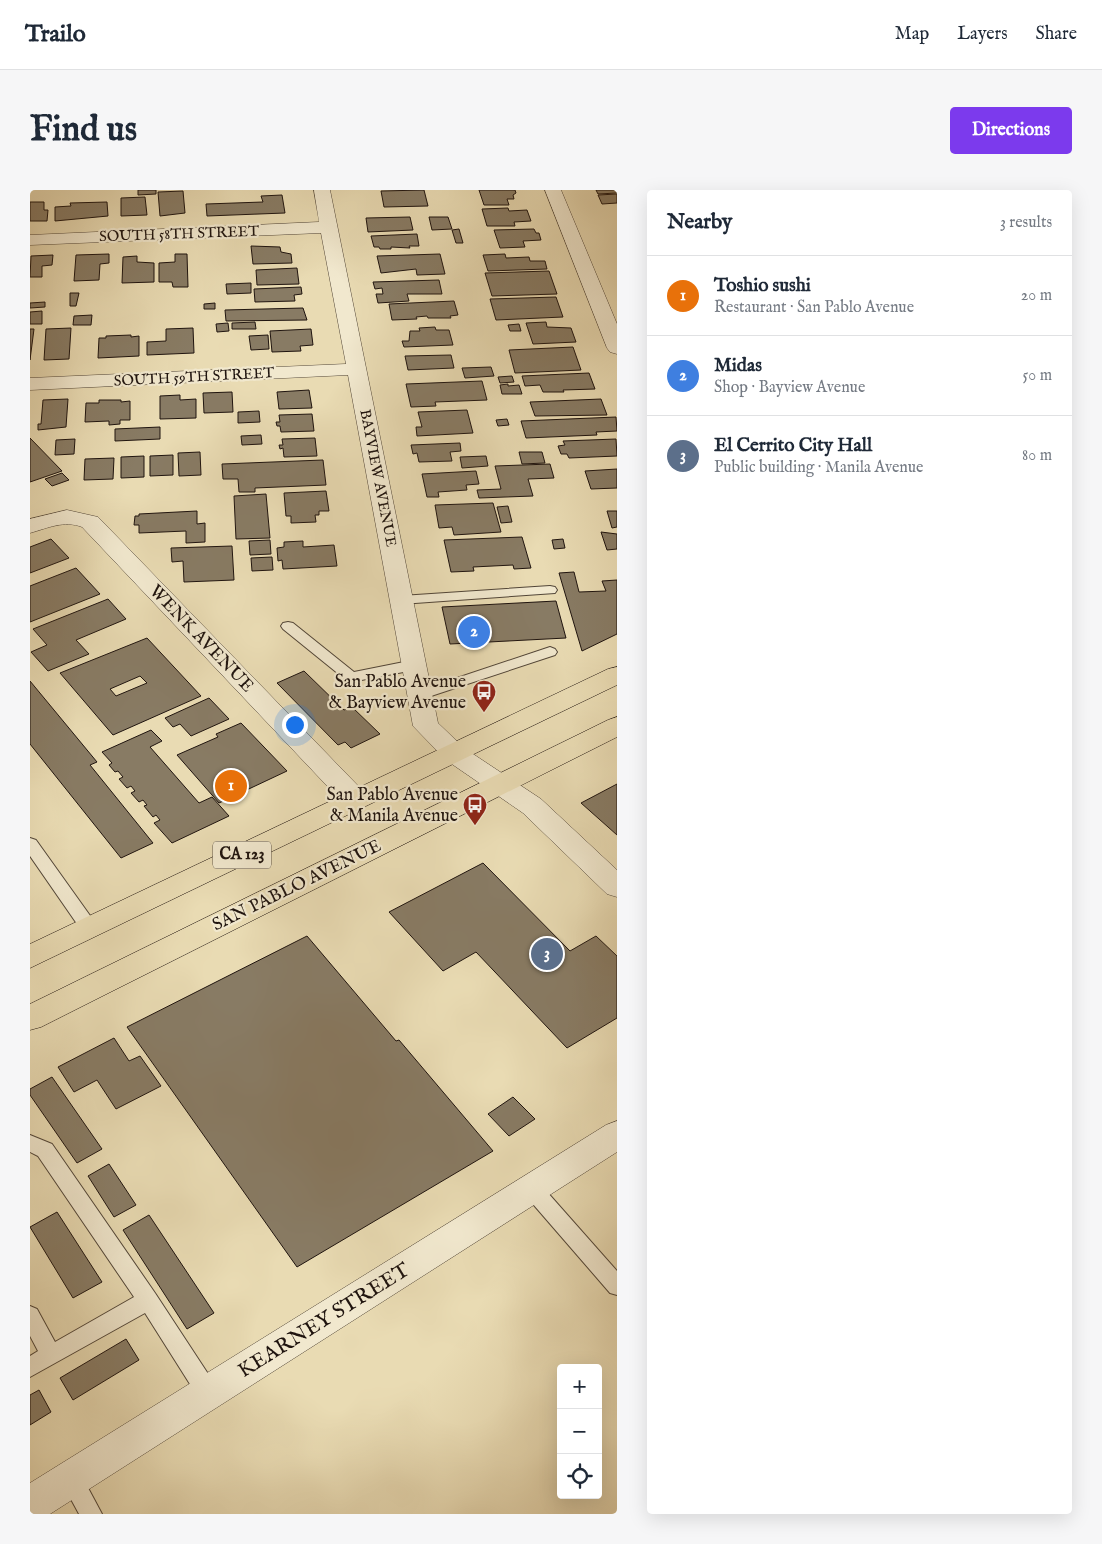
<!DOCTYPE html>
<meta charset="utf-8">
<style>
body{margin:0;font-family:"IM FELL English",serif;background:#f6f6f7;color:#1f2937}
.controls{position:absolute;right:15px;bottom:15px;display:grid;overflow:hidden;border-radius:5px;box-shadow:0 5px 20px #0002}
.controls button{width:45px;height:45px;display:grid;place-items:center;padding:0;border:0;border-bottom:1px solid #e0e1e3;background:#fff;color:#1f2937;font:25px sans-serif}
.you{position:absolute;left:264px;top:534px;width:18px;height:18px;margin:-12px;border:4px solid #fff;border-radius:50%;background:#1a73e8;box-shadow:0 0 0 8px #1a73e833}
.badge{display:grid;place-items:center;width:32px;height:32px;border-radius:50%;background:#7c3aed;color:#fff;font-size:16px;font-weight:700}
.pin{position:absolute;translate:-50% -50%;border:2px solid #fff;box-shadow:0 1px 5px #0006}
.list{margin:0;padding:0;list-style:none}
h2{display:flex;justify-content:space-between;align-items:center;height:65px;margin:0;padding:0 20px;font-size:21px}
h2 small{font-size:16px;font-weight:400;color:#747a83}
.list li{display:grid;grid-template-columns:32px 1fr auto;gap:15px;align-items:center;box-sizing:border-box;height:80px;padding:0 20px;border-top:1px solid #e0e1e3}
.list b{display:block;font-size:19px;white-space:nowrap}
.list p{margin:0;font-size:16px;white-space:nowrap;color:#747a83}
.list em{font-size:16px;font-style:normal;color:#747a83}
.icon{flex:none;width:28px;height:28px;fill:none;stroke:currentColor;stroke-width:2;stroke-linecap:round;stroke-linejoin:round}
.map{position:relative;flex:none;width:587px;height:1324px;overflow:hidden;border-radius:5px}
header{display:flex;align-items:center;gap:30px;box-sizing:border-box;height:70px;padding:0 25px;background:#fff;border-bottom:1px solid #e0e1e3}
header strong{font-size:24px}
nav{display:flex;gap:28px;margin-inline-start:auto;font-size:18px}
.intro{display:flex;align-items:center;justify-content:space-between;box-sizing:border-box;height:120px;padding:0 30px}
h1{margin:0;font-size:35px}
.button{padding:12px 22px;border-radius:5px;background:#7c3aed;color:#fff;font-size:18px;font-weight:700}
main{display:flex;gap:30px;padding:0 30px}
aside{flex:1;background:#fff;border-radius:5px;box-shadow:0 5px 20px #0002}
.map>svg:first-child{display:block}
.building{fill:#887b64;stroke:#1f140f;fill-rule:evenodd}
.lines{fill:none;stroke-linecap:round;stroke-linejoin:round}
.lane-casing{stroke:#524638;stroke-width:2}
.street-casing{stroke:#524638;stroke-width:1}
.primary-casing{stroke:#1f140f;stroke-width:1}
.lane{fill:#f1e8ce;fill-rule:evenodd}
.street{fill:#f1e8ce;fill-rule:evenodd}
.primary{fill:#e9dbb3;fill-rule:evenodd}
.labels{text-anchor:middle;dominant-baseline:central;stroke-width:4.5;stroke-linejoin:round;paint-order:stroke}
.far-street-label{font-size:15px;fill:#1f140f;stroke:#f1e8ce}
.shield{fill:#f1e8ce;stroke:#5e5448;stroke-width:1}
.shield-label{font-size:16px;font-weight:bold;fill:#1f140f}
.street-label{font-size:18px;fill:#1f140f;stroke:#f1e8ce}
.poi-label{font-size:18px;fill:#1f140f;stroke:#f1e8ce;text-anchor:end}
.near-street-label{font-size:21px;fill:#1f140f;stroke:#f1e8ce}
</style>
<header>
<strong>Trailo</strong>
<nav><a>Map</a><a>Layers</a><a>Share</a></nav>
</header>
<div class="intro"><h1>Find us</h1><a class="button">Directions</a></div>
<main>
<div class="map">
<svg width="587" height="1324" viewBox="0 0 587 1324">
<rect width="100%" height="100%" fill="#e9dbb3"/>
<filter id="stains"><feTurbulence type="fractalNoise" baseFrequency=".004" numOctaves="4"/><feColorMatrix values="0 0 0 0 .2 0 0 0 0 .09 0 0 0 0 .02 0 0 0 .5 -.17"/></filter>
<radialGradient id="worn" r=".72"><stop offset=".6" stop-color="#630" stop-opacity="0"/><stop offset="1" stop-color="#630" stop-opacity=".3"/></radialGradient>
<!-- building -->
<path class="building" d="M108 0H126V4L108 5Z
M394 0 398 16 354 17 351 1Z
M449 0H485L486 3 483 5 484 9H477L479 15H454Z
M566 0H587V3L568 4Z
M153 1 155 23 130 26 128 2Z
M587 4V13L572 14 568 5Z
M252 5 255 23 177 26 176 14 233 12 231 6Z
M115 7 117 25 91 26V8Z
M0 12H14V20H18L17 31H0Z
M77 12 78 26 25 31V17L41 16 40 13Z
M478 18 479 21 497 20 501 31 484 32 485 36H457L452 19Z
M380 27 383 40 338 42 336 28Z
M399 27H418L422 39 402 40Z
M429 39 433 53H426L422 40Z
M504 39 506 43H509L511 50 493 51 495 57 470 58 464 40Z
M387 44 389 56H379L380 58 361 57V59H350L349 57H344L341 46Z
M221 56 250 57 251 62 261 64 262 73 223 74Z
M79 64V73L70 74 69 90 44 91 46 65Z
M145 64H157L158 97H143L142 92H129V73L145 72Z
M410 64 415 84 387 85 386 79 351 83 347 66Z
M475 64 476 68 499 67 500 71H515L517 79 458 81 453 65Z
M23 65 22 75 12 76V87H0L1 66Z
M107 66V72L124 73V92L92 93 93 67Z
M267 78 269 94 227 95 226 80Z
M519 81 527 104 462 106 455 83Z
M409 90 412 104H377L379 111 348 113 346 104H353L352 98 345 99 343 92Z
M221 93V103L197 104 196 94Z
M271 97 272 104 264 105 265 111 225 112 224 99Z
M40 103H49L46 116H40Z
M526 107 533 127 466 130 460 109Z
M424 111 428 125 420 126 421 128H398L397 126 386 127 387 129 362 130 359 114Z
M15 112V117L0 118V113Z
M185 113V119H174V114Z
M273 118 277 130 196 131 195 120Z
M12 121V134H0V122Z
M62 125 61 135H43L44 126Z
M225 132 226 139H202V133Z
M516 132 517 137 541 138 546 152 503 154 496 133Z
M198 133 199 141 187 142 186 134Z
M489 134 491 141H480L478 135Z
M405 137 406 140H419L423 155 374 157 372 151H379L380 141H390L389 138Z
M41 138 39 169 14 170 16 139Z
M163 138 164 163 117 165V152L136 151V139Z
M0 139H4L0 170Z
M281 139 283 155 270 156 271 161 242 162 240 141Z
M101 145V147L109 146V166L68 168 69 148H76V146Z
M238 145 239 159 221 160 219 146Z
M543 157 551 180 485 183 479 160Z
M421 165 424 178 378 180 375 166Z
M461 177 464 186 435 188 432 178Z
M559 183 565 199 533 200 534 202H513L510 195 495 196 492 186Z
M482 186 484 192 470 193 468 187Z
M452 191 457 210 405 212 406 216 381 217 376 194Z
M478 194V196L489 195 492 204H472L470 195Z
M279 200 282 218 249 219 247 202Z
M202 202 203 222 174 223 173 203Z
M150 205V210L166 209V228L130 229V206Z
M38 209 36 237 8 240V234H11L13 210Z
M571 209 577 225 505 226 500 212Z
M69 210H91V212L100 211V230H90V234L79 235V231L55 232 56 213H69Z
M437 220 443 243 387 246 386 237H392L388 222Z
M229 221 230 232 208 233V222Z
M282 224 284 241 251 242 250 236H247L246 232H250L249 225Z
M586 227 587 241 566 242 567 245 496 248 491 231Z
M477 229 479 235 468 236 466 230Z
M130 237V249L85 251V239Z
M231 245 232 254 212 255 211 246Z
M0 248 32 281 0 292Z
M285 248 287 266 254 267 253 258 250 259 249 255H253L252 249Z
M45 249 44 264 25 265 26 250Z
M586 249 587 266 539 268 537 264H531L528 256 535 255 533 251Z
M430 253 431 261 420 262 422 271 389 272 387 263 383 264 381 255Z
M170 262 171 285 149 286 148 263Z
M489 262H512L515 273 492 274Z
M143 265V285L120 286V266Z
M114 266V287L91 288V267Z
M456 266 458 276 432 278 430 267Z
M84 268 83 289 54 290 55 269Z
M293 270 296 295 225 298V302H209L208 289H193L192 274Z
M520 274 524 288 498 289 503 306 449 308 447 300 471 299 465 276Z
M587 279V298L561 299 555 281Z
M446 281 449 294 436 295 437 300 408 302 409 307H397L392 284Z
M32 283 39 290 22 296 15 289Z
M296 301 299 321H289V325H285L286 332 261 333V326H256L254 303Z
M236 304 240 348 206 349 204 306Z
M463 313 471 342 424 345 422 337 409 338 405 315Z
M478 316 482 332 471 333 467 317Z
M167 321V334L175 333V352L156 353V341L109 343V335H104L105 326H109V324Z
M577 321H587V337L582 338Z
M571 342 587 344V359L577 360Z
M492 347 501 378 484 379 483 375 443 377 444 381 421 382 414 350Z
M21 349 39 368 0 383V357Z
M533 349 535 358 524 359 522 350Z
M240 350 241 364 220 365 219 351Z
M273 351V357L304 355 307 376 253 379 252 370 248 371 247 358 254 357V352Z
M202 356 204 390 154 392 153 371 142 372 141 358Z
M242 367 243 380 222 381 221 368Z
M46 378 70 404 0 432V396Z
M544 382 549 402 576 401 572 391 587 390V444L552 461 529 383Z
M78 409 96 429 46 450 59 464 18 481 1 462 17 455 3 439Z
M526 411 536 448 420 454 412 417Z
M117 448 171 506 83 545 30 483ZM110 486 117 493 86 506 80 499Z
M274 481 314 520 322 517 350 544 321 558 315 552 308 555 247 493Z
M0 491 67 572 60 575 123 653 91 668 0 554Z
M179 508 199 529 161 546 150 534 143 537 135 528Z
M211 533 257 581 189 613 147 565 188 547 186 544Z
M121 540 132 551 120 557 169 613 182 607 199 626 142 653 124 633 130 630 126 625 123 627 114 616 117 615 113 610 109 612 101 603 105 601 101 596 97 598 89 589 93 587 88 581 85 582 79 575 82 573 72 562Z
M587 594V645L551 613Z
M453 673 540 761 566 746 587 766V828L537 858 446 762 413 781 359 722Z
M277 746 366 851 369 850 463 961 267 1077 97 837Z
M84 848 99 871 110 866 131 896 86 919 67 890 44 902 28 877Z
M22 887 72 959 47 973 0 905V899Z
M483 907 505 929 479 946 458 924Z
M79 974 106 1015 84 1027 58 986Z
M27 1022 72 1092 43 1108 0 1037Z
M119 1025 184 1123 157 1139 93 1040Z
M96 1149 109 1170 43 1210 30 1188Z
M9 1200 21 1222 0 1235V1205Z"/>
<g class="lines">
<defs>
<path id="lane" d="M520 396 525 397 527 400 525 403 371 414 366 413 364 410 366 407 371 406Z
M258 432 263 433 324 482 384 470 389 472 391 475 389 478 384 480 321 492 316 490 253 439 251 436 253 433Z
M520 457 525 459 527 462 525 465 395 508H385L383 505 385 502Z
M0 648 6 650 66 734 68 739 66 744 60 745 54 744 0 666Z
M0 945 22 954 125 1103 186 1196 189 1203 186 1210 178 1213 170 1210 115 1123 0 1187V1166L8 1161 0 1146V1116L7 1119 25 1152 104 1107 8 966 0 962Z
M503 992 510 994 587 1081V1105L580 1103 496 1006 493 1000 496 994Z
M41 1278 49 1281 72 1324H49L30 1289 33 1281Z"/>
<path id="street" d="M284 0H300L408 533 434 558 511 609 587 680V707L577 704 493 623 416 570 383 536 318 185 0 200V188L316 174 291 43 0 55V45L289 32Z
M515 0H531L587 134V164L580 162 577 158Z
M37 320 68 327 335 603 339 610 335 617 326 619 317 617 52 337C34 330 18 338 0 343V329Z
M587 931V962L20 1324H0V1293L576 935Z"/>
<path id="primary" d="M587 477V495L0 778V754L578 479Z
M587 527V547L11 837 0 840V814L578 530Z"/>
</defs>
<!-- lane casing -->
<use href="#lane" class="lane-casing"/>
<!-- street casing -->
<use href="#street" class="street-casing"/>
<!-- primary casing -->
<use href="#primary" class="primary-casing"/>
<!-- lane -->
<use href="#lane" class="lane"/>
<!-- street -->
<use href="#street" class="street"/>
<!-- primary -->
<use href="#primary" class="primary"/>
</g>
<!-- icons -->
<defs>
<symbol id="bus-pin" viewBox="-11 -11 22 30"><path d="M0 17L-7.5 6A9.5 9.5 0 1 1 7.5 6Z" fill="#8f2418" stroke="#f1e8ce"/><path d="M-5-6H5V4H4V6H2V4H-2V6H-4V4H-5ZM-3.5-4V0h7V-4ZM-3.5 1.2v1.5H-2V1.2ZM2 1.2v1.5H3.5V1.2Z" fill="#fff"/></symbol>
</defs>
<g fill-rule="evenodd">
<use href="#bus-pin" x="440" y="488" width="28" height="38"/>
<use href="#bus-pin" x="431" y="601" width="28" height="38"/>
</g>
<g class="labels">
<!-- far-street labels -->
<g class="far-street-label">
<text transform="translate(149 44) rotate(-2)">SOUTH 58TH STREET</text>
<text transform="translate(164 187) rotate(-3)">SOUTH 59TH STREET</text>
<text transform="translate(348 288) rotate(79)">BAYVIEW AVENUE</text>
</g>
<!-- shield labels -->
<rect class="shield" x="183" y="651.5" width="58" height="27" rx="4"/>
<g class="shield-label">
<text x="212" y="665">CA 123</text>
</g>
<!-- street labels -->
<g class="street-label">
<text transform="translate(171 449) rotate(46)">WENK AVENUE</text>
<text transform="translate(267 696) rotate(-26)">SAN PABLO AVENUE</text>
</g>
<!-- poi labels -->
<g class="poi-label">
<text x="436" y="492">San Pablo Avenue<tspan x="436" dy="21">&amp; Bayview Avenue</tspan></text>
<text x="428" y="605">San Pablo Avenue<tspan x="428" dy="21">&amp; Manila Avenue</tspan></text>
</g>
<!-- near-street labels -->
<g class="near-street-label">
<text transform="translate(294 1131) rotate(-32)">KEARNEY STREET</text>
</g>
</g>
<rect width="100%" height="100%" filter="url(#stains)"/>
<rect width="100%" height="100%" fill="url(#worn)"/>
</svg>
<div class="controls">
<button>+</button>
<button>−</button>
<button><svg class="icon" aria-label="locate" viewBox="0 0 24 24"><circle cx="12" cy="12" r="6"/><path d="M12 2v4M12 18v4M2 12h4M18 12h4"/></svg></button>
</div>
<div class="you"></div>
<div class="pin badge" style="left:201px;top:596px;background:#e8710a">1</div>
<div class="pin badge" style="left:444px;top:442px;background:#3f7fe0">2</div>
<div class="pin badge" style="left:517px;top:764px;background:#5c6f8a">3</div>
</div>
<aside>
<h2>Nearby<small>3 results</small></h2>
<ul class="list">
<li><span class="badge" style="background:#e8710a">1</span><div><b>Toshio sushi</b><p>Restaurant · San Pablo Avenue</p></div><em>20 m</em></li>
<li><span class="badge" style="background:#3f7fe0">2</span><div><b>Midas</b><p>Shop · Bayview Avenue</p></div><em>50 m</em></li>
<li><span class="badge" style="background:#5c6f8a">3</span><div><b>El Cerrito City Hall</b><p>Public building · Manila Avenue</p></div><em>80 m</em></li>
</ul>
</aside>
</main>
